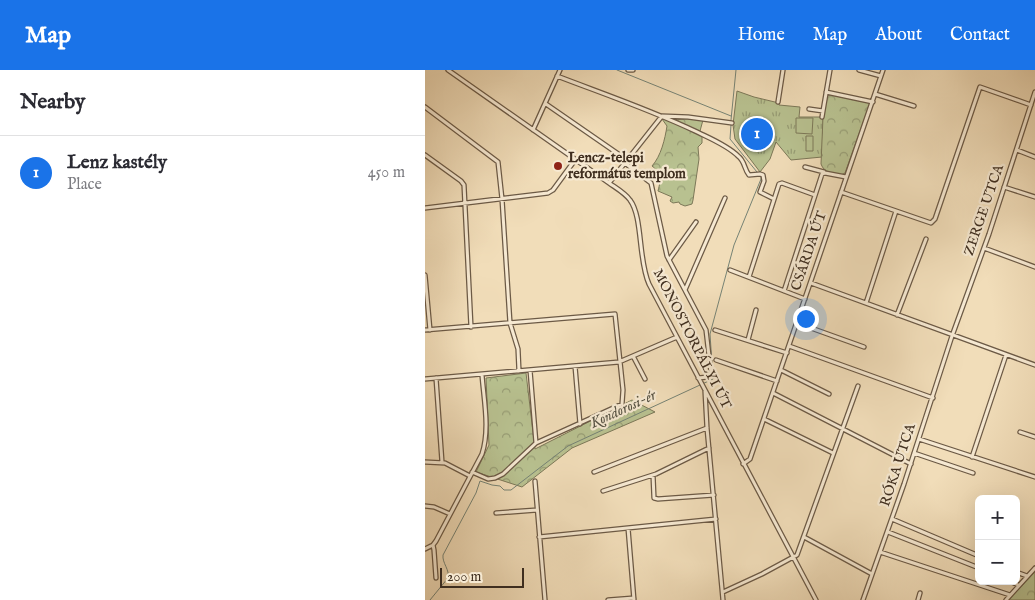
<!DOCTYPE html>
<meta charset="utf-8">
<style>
body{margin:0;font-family:"IM FELL English",serif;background:#f7f7f7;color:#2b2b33}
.controls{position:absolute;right:15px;bottom:15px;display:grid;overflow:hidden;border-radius:8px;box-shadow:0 5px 20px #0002}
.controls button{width:45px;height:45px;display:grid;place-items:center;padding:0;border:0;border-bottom:1px solid #e1e1e2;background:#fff;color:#2b2b33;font:25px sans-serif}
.scale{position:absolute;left:15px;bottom:12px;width:84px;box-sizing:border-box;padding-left:5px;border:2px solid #3f2e1f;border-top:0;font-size:14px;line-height:18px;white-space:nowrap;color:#3f2e1f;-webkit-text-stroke:4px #f6e9d2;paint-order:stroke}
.you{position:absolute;left:380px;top:248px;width:18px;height:18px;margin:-12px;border:4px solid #fff;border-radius:50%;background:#1a73e8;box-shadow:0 0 0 8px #1a73e833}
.badge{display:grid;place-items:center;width:32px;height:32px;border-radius:50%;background:#1a73e8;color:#fff;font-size:16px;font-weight:700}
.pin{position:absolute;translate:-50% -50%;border:2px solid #fff;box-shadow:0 1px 5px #0006}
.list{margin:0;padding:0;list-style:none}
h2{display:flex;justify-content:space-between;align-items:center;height:65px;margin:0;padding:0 20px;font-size:21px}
h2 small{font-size:16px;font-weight:400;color:#7c7c81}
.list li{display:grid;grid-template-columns:32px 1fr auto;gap:15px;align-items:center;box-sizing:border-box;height:75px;padding:0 20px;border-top:1px solid #e1e1e2}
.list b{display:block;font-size:19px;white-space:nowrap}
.list p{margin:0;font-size:16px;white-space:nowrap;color:#7c7c81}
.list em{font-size:16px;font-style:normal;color:#7c7c81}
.map{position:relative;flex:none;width:610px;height:530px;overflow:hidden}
header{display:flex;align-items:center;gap:30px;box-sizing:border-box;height:70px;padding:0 25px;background:#1a73e8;color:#fff}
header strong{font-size:24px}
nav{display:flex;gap:28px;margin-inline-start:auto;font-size:18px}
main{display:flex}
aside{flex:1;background:#fff}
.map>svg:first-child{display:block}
.grass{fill:url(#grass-tufts);stroke:#7c7858}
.forest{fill:url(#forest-crowns);stroke:#7c7858}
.pitch{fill:#b8c190;stroke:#7c7858}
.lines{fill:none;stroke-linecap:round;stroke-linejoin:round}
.stream{stroke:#768375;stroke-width:1}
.minor-casing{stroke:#6c5a46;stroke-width:5.5}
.minor{stroke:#f6e9d2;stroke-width:3}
.poi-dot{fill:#8f2418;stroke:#f6e9d2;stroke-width:2}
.labels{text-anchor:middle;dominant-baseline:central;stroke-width:4.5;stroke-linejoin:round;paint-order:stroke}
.poi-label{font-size:14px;font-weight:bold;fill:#3f2e1f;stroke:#f6e9d2;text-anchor:start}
.street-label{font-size:14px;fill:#3f2e1f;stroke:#f6e9d2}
.water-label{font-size:15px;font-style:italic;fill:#565243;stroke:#f6e9d2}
</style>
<header>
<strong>Map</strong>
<nav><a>Home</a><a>Map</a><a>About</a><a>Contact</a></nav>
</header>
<main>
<aside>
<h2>Nearby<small></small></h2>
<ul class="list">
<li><span class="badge">1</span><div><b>Lenz kastély</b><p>Place</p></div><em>450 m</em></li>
</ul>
</aside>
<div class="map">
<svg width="610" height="530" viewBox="0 0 610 530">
<defs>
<pattern id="grass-tufts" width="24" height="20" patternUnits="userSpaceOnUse" patternTransform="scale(1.25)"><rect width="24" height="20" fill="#b8c190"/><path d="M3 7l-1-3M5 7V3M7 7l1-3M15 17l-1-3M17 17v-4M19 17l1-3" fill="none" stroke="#979d75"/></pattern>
<pattern id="forest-crowns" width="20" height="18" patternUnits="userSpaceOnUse" patternTransform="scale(1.25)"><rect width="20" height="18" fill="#b8c190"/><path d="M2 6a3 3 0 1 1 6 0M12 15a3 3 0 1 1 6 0" fill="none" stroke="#979d75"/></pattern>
</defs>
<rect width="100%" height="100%" fill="#f1ddb9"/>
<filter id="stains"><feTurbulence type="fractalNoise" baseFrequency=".004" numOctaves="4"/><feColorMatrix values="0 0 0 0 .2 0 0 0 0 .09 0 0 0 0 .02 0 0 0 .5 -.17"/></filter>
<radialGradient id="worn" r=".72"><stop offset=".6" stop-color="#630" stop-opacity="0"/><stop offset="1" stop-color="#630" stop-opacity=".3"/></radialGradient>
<!-- grass -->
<path class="grass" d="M312 21 329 27 354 33V35L375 37 374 47H398L397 87 366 90 351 72 345 89 335 102 310 69 308 55Z"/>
<!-- forest -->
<path class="forest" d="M402 24 445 33 420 103 416 105C408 103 399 103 396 94L398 47Z
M241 47 278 50 275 61 277 64V73L273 77 274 89 268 130 267 134 260 136 255 134 254 132 248 133 245 131 247 127 233 121C236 109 237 104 227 96 236 86 240 69 242 56L237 49Z
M101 303 110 379 207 330 230 342 147 378 97 417 51 402 64 375 61 308Z
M610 502V530H583Z"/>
<!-- pitch -->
<path class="pitch" d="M371 48H388L387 64 371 63Z
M381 66H388V81H381Z"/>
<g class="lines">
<!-- stream -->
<path class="stream" d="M192 0 306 46
M306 50 311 0
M306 55 305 69 332 102
M5 530 23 508C25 500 17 493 18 485L51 423 55 411 67 415 75 416 79 420H86L143 376 288 309 285 264 309 175 336 109V106"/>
<defs>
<path id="minor" d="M23 0 184 113C191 118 200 123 205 130 218 147 213 190 224 214L391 530
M203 0H208
M434 0 456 6
M132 6C179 24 226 40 270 61 284 68 302 75 313 86 320 91 319 99 324 105L335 104 338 105 339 111 335 122 349 129
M401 22 448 32
M450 24 489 36
M353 32 358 0
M121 34 202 90
M0 37 73 92 77 129 85 253 93 279 94 301
M384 39 398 41 405 0
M397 47 398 41
M108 60 135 0
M592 80 610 87
M0 85 36 111 39 115 46 257
M200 93 226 113 242 186 281 260 286 303 283 307 273 308
M380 97 399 102
M184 113 237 46 263 47 307 53
M579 117 610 127
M416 122 506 153 510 149 555 17 606 35
M0 138 123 123 128 120 150 90
M559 178 610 197
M244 190 271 152
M305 200 380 229
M0 205 5 260
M324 207 354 114 357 113 390 125
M386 213 610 295
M260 220 300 128
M359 221 397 104 400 103 421 107
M441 233 471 141
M472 245 501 169
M372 253 439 277
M0 260 190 244 198 320 197 334 111 373 78 404 70 408 63 409 47 402
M290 260 362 283
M323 270 331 240
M364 276 508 328
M208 286 220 309
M291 290 352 311
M150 296 155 354
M105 300 111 373
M356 300 404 324
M11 308 17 392
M0 309 194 292 252 267
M280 321 282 358 298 530
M348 323 486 394
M339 349 408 383
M595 362 610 367
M494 369 610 407
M489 383 548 403
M547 387 581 285
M0 392 20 393 45 406
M318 394 325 389 458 0
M169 402 282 358
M228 405 229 428 233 429 289 425
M110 411 120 530
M178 421 231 404 284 378
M0 436 9 437 25 444
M71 443 112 440
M467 449 554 486
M203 458 209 530
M463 462 554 498
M114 467 291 449
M379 467 447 504
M8 475 9 480 11 508
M0 479 8 475 11 471 57 384C65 359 59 331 57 305
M455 482 585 525
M591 502 602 506
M585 511 593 515
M298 522 337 504 372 485 433 316
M183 530 209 528
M438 530 479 414 527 266 564 164 610 22
M493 530 495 523
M581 530 610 498"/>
</defs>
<!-- minor casing -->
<use href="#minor" class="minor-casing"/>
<!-- minor -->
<use href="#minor" class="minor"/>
</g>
<!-- markers -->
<circle class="poi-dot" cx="133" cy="96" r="5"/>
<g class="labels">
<!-- poi labels -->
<g class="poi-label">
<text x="143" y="88">Lencz-telepi<tspan x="143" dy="16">református templom</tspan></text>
</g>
<!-- street labels -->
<g class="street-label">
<text transform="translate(559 140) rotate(-71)">ZERGE UTCA</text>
<text transform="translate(384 181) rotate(-71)">CSÁRDA ÚT</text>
<text transform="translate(267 269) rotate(63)">MONOSTORPÁLYI ÚT</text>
<text transform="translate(473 395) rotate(-72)">RÓKA UTCA</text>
</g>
<!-- water labels -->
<g class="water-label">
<text transform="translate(198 339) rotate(-25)">Kondorosi-ér</text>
</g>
</g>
<rect width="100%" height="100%" filter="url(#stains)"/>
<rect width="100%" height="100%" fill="url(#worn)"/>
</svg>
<div class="controls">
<button>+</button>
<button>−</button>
</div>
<div class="scale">200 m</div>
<div class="you"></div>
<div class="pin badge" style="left:332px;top:64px">1</div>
</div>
</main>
